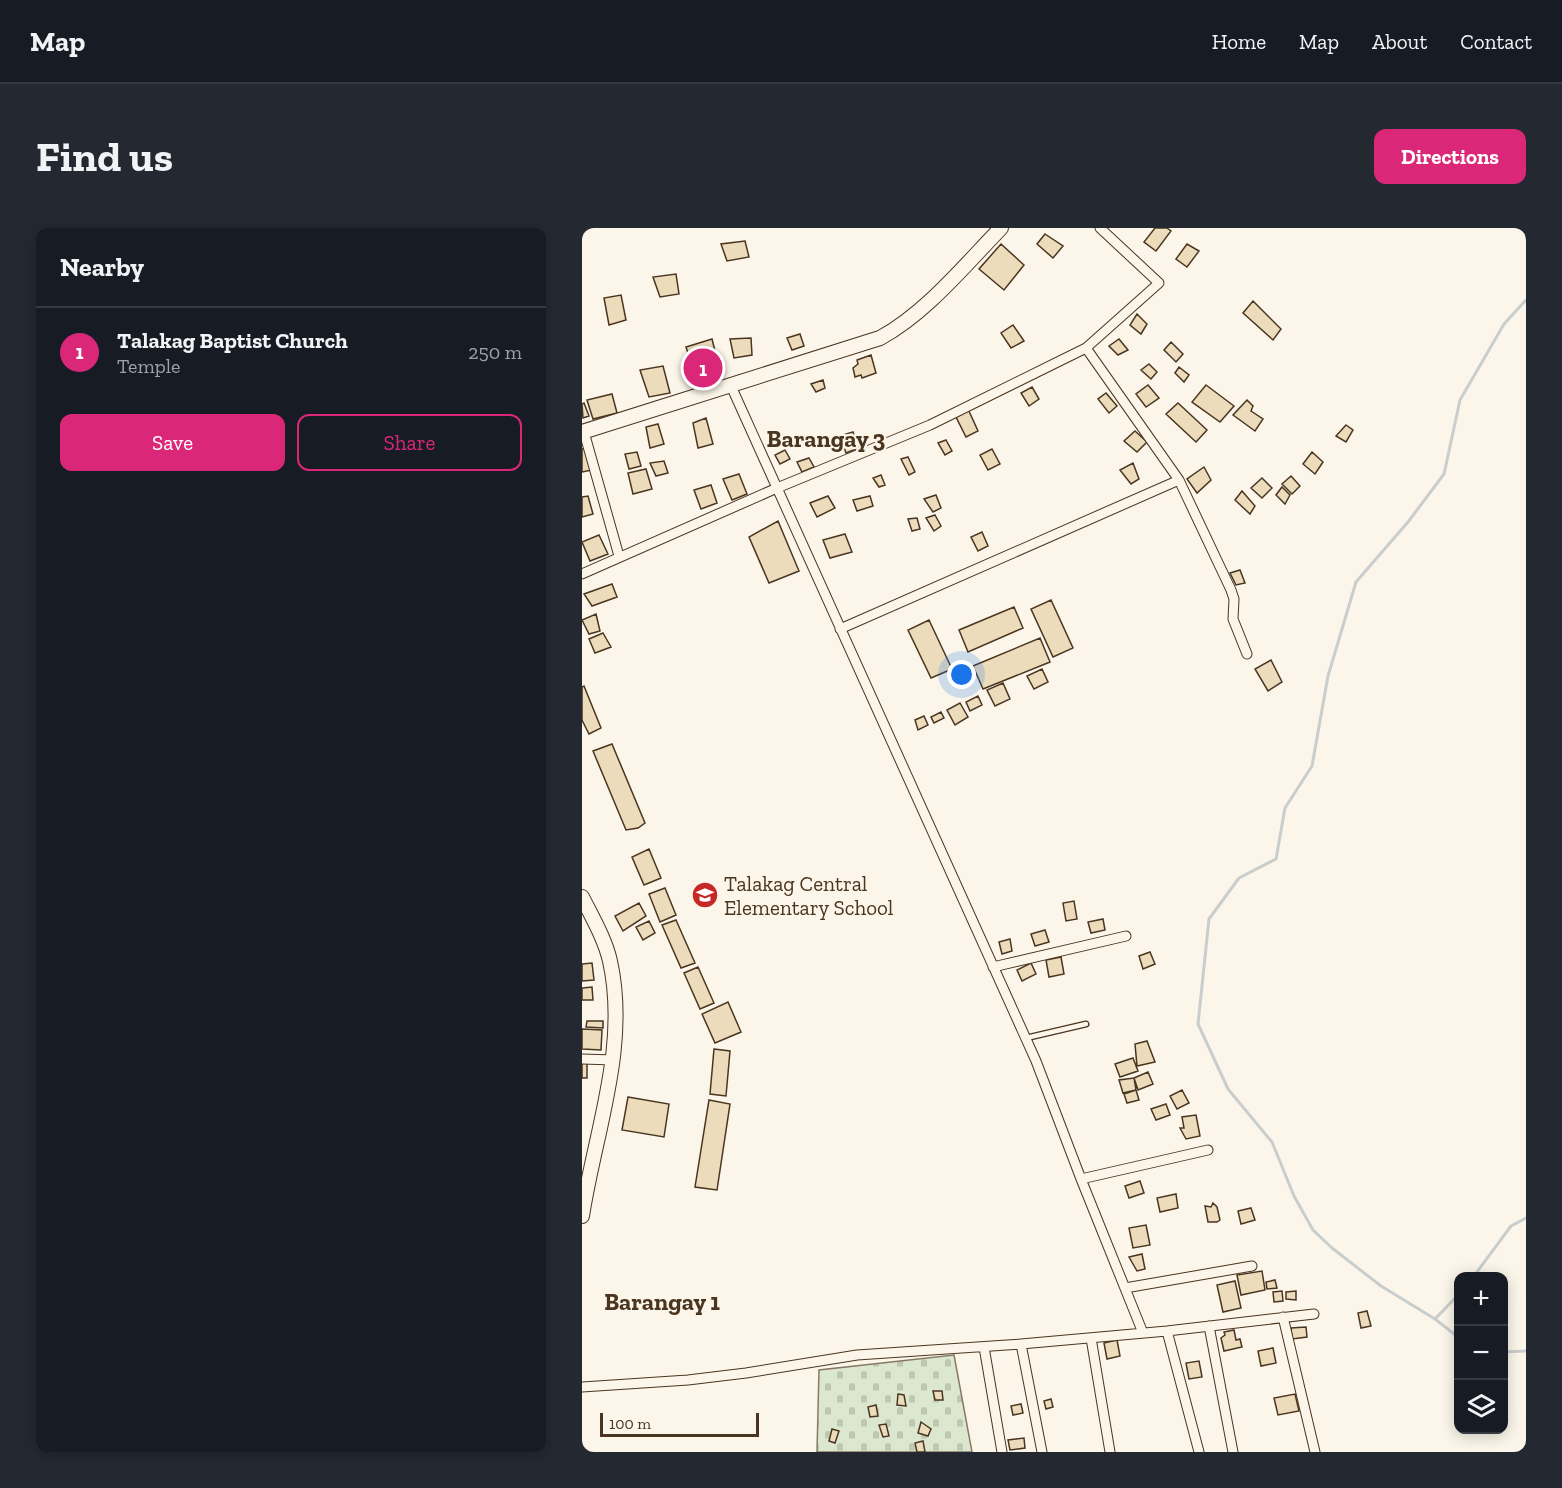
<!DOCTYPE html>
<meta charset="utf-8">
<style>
body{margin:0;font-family:"Zilla Slab",serif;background:#242831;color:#f1f3f6}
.controls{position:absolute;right:18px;bottom:18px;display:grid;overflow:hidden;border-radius:12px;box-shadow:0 3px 15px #0003}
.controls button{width:54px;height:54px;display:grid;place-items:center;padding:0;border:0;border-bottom:2px solid #363941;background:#171b24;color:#f1f3f6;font:30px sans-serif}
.scale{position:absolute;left:18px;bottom:15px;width:159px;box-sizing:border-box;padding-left:6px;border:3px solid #4a3520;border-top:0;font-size:16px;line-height:21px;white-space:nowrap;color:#4a3520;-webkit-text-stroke:4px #fbf6e9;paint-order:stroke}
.you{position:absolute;left:380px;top:447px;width:21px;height:21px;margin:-15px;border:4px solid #fff;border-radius:50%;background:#1a73e8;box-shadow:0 0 0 9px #1a73e833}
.badge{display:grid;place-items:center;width:39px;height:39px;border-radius:50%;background:#db2777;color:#fff;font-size:20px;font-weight:700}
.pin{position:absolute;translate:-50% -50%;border:3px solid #fff;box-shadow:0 2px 6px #0006}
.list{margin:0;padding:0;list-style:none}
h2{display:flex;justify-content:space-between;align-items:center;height:78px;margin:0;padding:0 24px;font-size:26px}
h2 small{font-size:20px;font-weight:400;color:#9ea1a6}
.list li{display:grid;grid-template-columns:39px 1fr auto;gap:18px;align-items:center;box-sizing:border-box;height:90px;padding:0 24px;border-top:2px solid #363941}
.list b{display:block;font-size:22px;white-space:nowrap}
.list p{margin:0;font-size:20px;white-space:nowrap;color:#9ea1a6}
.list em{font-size:20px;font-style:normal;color:#9ea1a6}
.actions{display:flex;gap:12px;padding:18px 24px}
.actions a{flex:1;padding:14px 0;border:2px solid #db2777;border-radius:12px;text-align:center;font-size:21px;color:#db2777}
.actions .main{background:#db2777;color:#fff}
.icon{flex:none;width:33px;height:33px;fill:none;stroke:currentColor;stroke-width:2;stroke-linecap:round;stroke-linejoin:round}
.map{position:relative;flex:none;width:944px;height:1224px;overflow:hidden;border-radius:12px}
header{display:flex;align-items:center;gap:36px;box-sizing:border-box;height:84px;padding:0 30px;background:#171b24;border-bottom:2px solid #363941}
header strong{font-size:28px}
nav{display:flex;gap:33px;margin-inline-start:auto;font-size:21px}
.intro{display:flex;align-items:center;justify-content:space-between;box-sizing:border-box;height:144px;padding:0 36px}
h1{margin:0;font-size:42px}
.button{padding:15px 27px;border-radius:12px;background:#db2777;color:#fff;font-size:21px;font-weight:700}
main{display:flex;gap:36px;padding:0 36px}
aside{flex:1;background:#171b24;border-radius:12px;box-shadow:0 3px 15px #0003}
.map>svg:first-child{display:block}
.cemetery{fill:url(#cemetery-stones);stroke:#887966;stroke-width:1.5}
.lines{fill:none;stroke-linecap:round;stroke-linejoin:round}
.stream{stroke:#c9cecd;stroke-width:3}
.building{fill:#ecdcbc;stroke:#4a3520;stroke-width:1.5}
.service-casing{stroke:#4a3520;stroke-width:7}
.minor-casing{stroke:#4a3520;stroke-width:11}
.secondary-casing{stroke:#4a3520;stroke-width:16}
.service{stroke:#fbf6e9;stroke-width:4.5}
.minor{stroke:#fbf6e9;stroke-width:9}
.secondary{stroke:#fbf6e9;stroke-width:14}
.labels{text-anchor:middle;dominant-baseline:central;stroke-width:4.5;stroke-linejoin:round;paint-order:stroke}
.poi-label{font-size:21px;fill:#4a3520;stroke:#fbf6e9;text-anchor:start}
.quarter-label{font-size:24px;font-weight:bold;fill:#4a3520;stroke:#fbf6e9}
</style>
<header>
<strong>Map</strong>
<nav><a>Home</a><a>Map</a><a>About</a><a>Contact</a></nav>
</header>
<div class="intro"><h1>Find us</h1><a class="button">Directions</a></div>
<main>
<aside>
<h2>Nearby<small></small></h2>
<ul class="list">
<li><span class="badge">1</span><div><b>Talakag Baptist Church</b><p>Temple</p></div><em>250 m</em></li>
</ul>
<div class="actions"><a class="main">Save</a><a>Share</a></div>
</aside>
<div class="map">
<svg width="944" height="1224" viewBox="0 0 944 1224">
<defs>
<pattern id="cemetery-stones" width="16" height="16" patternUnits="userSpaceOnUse" patternTransform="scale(1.5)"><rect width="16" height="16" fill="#dce7d0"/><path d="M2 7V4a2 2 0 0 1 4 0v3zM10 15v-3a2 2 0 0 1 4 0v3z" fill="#bec7b2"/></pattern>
</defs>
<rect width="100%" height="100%" fill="#fbf6e9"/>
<!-- cemetery -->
<path class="cemetery" d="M372 1127 390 1224H235L237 1142Z"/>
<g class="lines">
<!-- stream -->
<path class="stream" d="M892 1048 929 998 944 990
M853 1091 876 1067
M876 1109 853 1091 799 1058 750 1020 731 1002 712 968 690 914 646 861 616 796 627 691 657 650 694 631 703 580 730 538 746 448 774 354 826 294 862 246 878 172 922 96 944 72
M921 1124 944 1123"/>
</g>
<!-- building -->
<path class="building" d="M573 0H585L589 3 574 23 562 14Z
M463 6 481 18 471 30 455 16Z
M163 13 167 29 145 33 139 16Z
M419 16 442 37 422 62 397 41Z
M605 16 617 23 605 39 594 31Z
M94 46 97 66 78 69 71 49Z
M39 67 44 92 27 97 22 70Z
M671 73 699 101 691 112 661 85Z
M555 86 565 96 559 106 548 97Z
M431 97 442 113 429 120 419 105Z
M218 106 222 118 210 122 205 110Z
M169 110 170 127 152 130 148 111Z
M130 111 134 127 126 129 135 152 117 158 104 119Z
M537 111 546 122 536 127 527 118Z
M589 114 601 126 594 134 582 122Z
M289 127 294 145 280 150 279 147 273 149 271 140 276 136 275 132Z
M567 136 575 144 569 151 559 142Z
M81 138 88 165 67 169 58 142Z
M597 139 607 147 602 154 593 145Z
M241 152 243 160 234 164 229 156Z
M566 157 577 170 564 179 554 166Z
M624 157 652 178 638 194 610 174Z
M450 159 457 171 447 178 439 165Z
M524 165 535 178 527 185 516 171Z
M30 166 35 185 11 191 5 172Z
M665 172 671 178 669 183 681 191 673 203 651 187Z
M2 175 7 188 1 190 0 176Z
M596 175 625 202 614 214 584 186Z
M386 181 396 203 384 209 373 187Z
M124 190 131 216 116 220 111 195Z
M76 196 82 216 68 220 64 199Z
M764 197 771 202 764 214 754 208Z
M553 203 565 214 555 224 542 213Z
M271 204 277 220 264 225 258 208Z
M364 212 370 223 363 227 356 215Z
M5 219 10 242 0 244V221Z
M410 221 418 236 406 242 398 227Z
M203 222 208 231 198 236 193 227Z
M55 224 59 238 47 241 43 226Z
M730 224 741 234 733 246 721 236Z
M326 229 333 244 327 247 319 231Z
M227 230 232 239 220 244 215 234Z
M82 233 86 245 74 248 68 235Z
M551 235 557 251 549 256 538 242Z
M622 239 629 252 615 265 605 251Z
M64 241 70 261 51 266 46 245Z
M157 246 165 266 150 272 141 251Z
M299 247 303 257 297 259 291 250Z
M709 248 718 258 710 266 700 256Z
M680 250 690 260 680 270 669 260Z
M129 257 135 275 119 281 112 262Z
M700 259 708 267 703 276 694 267Z
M660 263 673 278 668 286 653 272Z
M354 267 359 280 351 284 342 271Z
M6 268 11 286 0 289V269Z
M246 268 253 280 235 289 228 275Z
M288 268 291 278 275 283 271 272Z
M353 287 359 298 352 303 344 290Z
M335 290 338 301 330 303 326 291Z
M196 293 217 343 187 355 167 309Z
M400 304 406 318 396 323 389 309Z
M263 306 270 324 248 330 241 312Z
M17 307 26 326 8 333 0 314Z
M658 342 663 355 654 357 648 345Z
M30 356 35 369 10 378 2 366Z
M469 372 491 420 471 429 449 381Z
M432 379 441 400 386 424 377 402Z
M14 386 18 403 7 406 0 392Z
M347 392 370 441 349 450 326 402Z
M21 405 29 419 13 425 7 411Z
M458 410 468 434 401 461 391 438Z
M689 432 700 454 686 463 673 441Z
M460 441 466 454 452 461 445 448Z
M421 455 428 471 413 478 405 462Z
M2 458 19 500 7 506 0 492V459Z
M396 468 400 477 388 483 384 474Z
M378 475 386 489 373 497 365 482Z
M359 484 362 490 352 495 349 489Z
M342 488 346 497 336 502 333 492Z
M30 516 63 595 56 600 44 602 11 523Z
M67 621 79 650 62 657 50 629Z
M83 660 94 687 78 694 67 666Z
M492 673 495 691 484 693 481 675Z
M57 675 64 688 41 703 33 688Z
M521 691 523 702 509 705 506 694Z
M94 692 113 735 99 740 80 697Z
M67 693 73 705 61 712 54 699Z
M463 702 467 714 453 718 449 706Z
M428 711 430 723 420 726 417 714Z
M568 724 573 736 561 741 557 728Z
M479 729 482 746 467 749 464 732Z
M10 735 12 752 0 753V736Z
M449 735 454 746 440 753 435 742Z
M116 739 132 775 118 781 102 745Z
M10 759 11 772H0V760Z
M146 774 159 804 133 815 120 786Z
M5 793H21V800L4 799Z
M0 801 20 802 19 822 0 821Z
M565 813 573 834 555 838 553 816Z
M132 821 148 823 144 868 128 866Z
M551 830 556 843 538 849 533 836Z
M0 832H5V850H0Z
M566 844 571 856 556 862 552 850Z
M552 850 554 862 541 865 537 852Z
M554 862 557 872 545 875 542 866Z
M600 862 607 875 595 881 588 868Z
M46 869 87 876 82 909 40 902Z
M127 872 148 876 135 962 113 959Z
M584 876 588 887 574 892 569 881Z
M614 887 618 908 604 911 598 900H602L600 889Z
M558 953 562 965 547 970 543 958Z
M594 966 596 980 578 984 575 970Z
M631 975 635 979 638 992 635 994H626L623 978 629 979Z
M669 980 673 992 659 996 656 983Z
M564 997 568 1017 551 1020 547 1000Z
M560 1026 563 1041 555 1043 547 1029Z
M680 1043 683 1062 659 1067 655 1047Z
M693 1052 695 1060 685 1061 684 1054Z
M653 1053 659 1080 641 1084 635 1057Z
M700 1063 701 1073 692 1074 691 1064Z
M714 1063V1072L704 1071V1064Z
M785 1083 789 1098 779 1100 776 1085Z
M724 1099 725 1109 710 1111 709 1100Z
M652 1102 654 1112 658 1111 660 1119 642 1123 639 1110 643 1107 642 1104Z
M535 1112 538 1128 525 1131 522 1115Z
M691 1120 694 1135 679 1138 676 1123Z
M617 1133 620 1149 607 1151 604 1135Z
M351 1163H360L361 1172H353Z
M316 1166 322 1167 324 1178 315 1177Z
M713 1166 717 1183 696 1187 692 1170Z
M469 1171 471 1179 464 1181 462 1173Z
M439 1176 441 1185 431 1187 429 1178Z
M294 1177 296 1188 288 1189 286 1179Z
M339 1194 349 1201 346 1208 336 1205Z
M304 1196 307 1208 301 1209 297 1197Z
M250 1201 257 1203 253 1215 247 1213Z
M442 1210 443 1220 428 1222 426 1212Z
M341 1213 343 1224H335L333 1215Z"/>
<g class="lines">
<defs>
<path id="service" d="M444 810 504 796"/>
<path id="minor" d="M504 120 597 252 649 362 652 371 651 391 665 426
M149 158 454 833 499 951 561 1105
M2 204 37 328
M0 346 195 260 348 197 504 120 577 55 518 0
M258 401 597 252
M411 739 544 708
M0 831 32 832
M499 951 626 922
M543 1060 670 1038
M701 1089 733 1224
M627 1098 651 1224
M585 1103 617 1224
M509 1110 528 1224
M439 1116 460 1224
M402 1119 420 1224
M0 1159 106 1152 164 1145 275 1127 439 1116 585 1103 732 1086"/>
<path id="secondary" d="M0 204 298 110C344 85 383 37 419 0
M0 669C10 689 23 711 28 733 47 819 13 904 0 988"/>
</defs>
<!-- service casing -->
<use href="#service" class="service-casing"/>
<!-- minor casing -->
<use href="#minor" class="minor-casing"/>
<!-- secondary casing -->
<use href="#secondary" class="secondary-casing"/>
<!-- service -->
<use href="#service" class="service"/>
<!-- minor -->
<use href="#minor" class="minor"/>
<!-- secondary -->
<use href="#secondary" class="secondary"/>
</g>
<!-- icons -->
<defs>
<symbol id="school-disc" viewBox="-11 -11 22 22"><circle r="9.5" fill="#c62828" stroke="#fbf6e9"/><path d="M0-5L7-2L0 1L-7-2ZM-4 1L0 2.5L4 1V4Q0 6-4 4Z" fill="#fff"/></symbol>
</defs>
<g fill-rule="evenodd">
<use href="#school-disc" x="108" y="652" width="30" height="30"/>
</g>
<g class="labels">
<!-- poi labels -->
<g class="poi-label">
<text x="142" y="655">Talakag Central<tspan x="142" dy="24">Elementary School</tspan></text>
</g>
<!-- quarter labels -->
<g class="quarter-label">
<text x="244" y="210">Barangay 3</text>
<text x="80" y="1073">Barangay 1</text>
</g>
</g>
</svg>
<div class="controls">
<button>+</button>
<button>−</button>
<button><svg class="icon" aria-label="layers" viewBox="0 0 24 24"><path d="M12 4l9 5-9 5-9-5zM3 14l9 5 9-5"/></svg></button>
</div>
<div class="scale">100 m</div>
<div class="you"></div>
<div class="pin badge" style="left:121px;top:140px">1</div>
</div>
</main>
